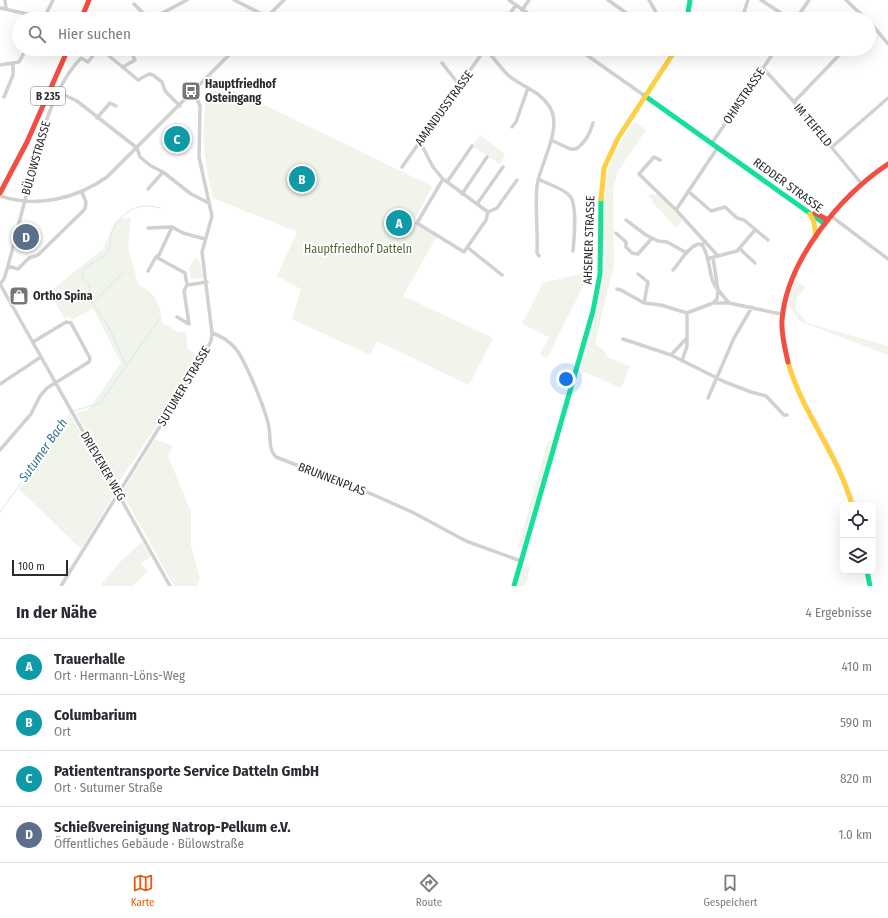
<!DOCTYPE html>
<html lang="de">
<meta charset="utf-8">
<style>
body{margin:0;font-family:"Fira Sans Condensed",sans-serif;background:#f7f7f7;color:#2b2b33}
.controls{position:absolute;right:12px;bottom:12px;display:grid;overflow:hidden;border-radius:8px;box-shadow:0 4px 16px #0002}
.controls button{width:36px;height:36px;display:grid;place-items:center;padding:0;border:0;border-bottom:1px solid #e1e1e2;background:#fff;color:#2b2b33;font:20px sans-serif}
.scale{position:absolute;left:12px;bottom:10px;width:56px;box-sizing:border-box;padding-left:4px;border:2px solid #2c2c2c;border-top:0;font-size:11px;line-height:14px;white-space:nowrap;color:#2c2c2c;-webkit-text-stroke:3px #fff;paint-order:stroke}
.you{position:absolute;left:566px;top:379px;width:14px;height:14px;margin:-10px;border:3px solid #fff;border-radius:50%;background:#1a73e8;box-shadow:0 0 0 6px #1a73e833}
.badge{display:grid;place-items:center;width:26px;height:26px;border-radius:50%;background:#ea580c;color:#fff;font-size:13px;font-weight:700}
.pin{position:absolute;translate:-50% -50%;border:2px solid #fff;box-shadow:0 1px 4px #0006}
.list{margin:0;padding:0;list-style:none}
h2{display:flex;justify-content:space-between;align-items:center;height:52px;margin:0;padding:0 16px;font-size:17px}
h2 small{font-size:13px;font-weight:400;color:#7c7c81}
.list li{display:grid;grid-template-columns:26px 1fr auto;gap:12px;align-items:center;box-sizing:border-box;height:56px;padding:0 16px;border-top:1px solid #e1e1e2}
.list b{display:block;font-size:15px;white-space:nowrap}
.list p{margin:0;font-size:13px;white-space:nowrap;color:#7c7c81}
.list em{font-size:13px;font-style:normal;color:#7c7c81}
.icon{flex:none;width:22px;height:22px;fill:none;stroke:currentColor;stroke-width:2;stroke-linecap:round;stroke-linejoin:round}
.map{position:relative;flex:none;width:888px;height:586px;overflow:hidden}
.search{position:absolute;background:#fff;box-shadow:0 4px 16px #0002;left:12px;right:12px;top:12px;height:44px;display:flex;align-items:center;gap:10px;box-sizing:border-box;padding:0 14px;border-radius:22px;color:#7c7c81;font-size:15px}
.sheet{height:276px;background:#fff}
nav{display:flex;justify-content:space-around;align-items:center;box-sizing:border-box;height:56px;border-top:1px solid #e1e1e2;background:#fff;font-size:11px;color:#7c7c81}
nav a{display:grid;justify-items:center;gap:2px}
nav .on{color:#ea580c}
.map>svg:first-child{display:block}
.green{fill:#f0f4ea}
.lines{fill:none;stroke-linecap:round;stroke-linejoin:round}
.stream{stroke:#d5e8f2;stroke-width:1}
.street{stroke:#d1d1d1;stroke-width:3.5}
.fast{stroke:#16e098;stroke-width:5}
.slow{stroke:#ffcf43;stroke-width:5}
.jam{stroke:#f24e42;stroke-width:5}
.labels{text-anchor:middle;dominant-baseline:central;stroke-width:4;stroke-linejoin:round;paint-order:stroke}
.shield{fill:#fff;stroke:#6b6b6b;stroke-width:1}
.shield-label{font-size:11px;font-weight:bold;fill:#2c2c2c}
.poi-label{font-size:12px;font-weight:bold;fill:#2c2c2c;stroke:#fff;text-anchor:start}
.street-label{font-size:12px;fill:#2c2c2c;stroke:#fff}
.park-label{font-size:12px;fill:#516a37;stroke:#fff}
.water-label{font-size:13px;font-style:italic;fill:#367292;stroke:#fff}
</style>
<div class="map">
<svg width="888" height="586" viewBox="0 0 888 586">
<rect width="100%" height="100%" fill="#fff"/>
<!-- green -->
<path class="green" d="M225 86 432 186 414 221 437 236 403 296 493 338 469 385 377 341 370 355 292 319 301 289 277 276 297 232 213 198C203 159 202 135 206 95L211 90 218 91Z
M635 122 646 130 617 173 613 191 614 264 595 343 607 354 605 356 630 366 621 388 580 370 587 349 605 356 588 348C594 321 603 292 605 264 607 232 598 198 609 166 614 150 625 136 635 122Z
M480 135 505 154 500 164 472 146Z
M651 194 659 195 680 218 682 221 676 227C667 220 662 210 652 203V199L648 197Z
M131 217 128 248 138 284C157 296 160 301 162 323L179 332H186L188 349 200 357 182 388 117 485 76 413 89 409 121 363 93 308 72 320 70 316 65 319 49 292 103 249 116 220Z
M195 258 200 262 203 278 191 279 189 268Z
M591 271 547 358 540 354 549 337 522 324 543 283Z
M795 280 806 287 797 297 795 308 807 323 888 346V355L799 321 788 303Z
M814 413 837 457 857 505H855L854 501 847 495 825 437C815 431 813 424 814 413Z
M71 416 115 493 81 549 19 489Z
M155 439 173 446 168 456 191 512V546L200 579 197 586H174L122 493Z
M551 440 552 443 521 548H518L548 441Z
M142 542 151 556 141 564 147 571 133 586H103L101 584 123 559Z
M524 565 530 567 525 586H517Z"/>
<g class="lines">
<!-- stream -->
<path class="stream" d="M93 303 124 272
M126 365C119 351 114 336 106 323 101 315 93 306 90 297 90 294 91 290 90 287 88 281 80 280 83 272 87 260 115 260 110 236 120 213 135 201 160 208
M74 411 100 403 160 318
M0 512 71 413"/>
<!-- street -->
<path class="street" d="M5 0 6 9
M234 0 268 17
M509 0 536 19
M608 0 635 19
M649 0 660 19
M748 0 744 12 751 19
M761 0 790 19
M846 0 866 19
M134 4 149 19
M0 8 36 16H45L53 0
M522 10 529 0
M114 17 116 19
M151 19 187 0
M265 19 284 0
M506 19 516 5
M796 19 809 0
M869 21 888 44
M101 49 138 80 149 74 153 75 162 82 165 91 180 106
M486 49C493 57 500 67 508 75 522 87 539 90 549 106 564 127 540 163 537 186 535 208 538 231 537 253L539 256
M578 49 645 96
M442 63 460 86
M0 65 19 62 26 49
M123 67 135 60 133 56
M763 68 794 102 861 183
M58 92 77 101 137 148 140 157 151 166 163 172 191 194 209 203
M4 97 13 75V64
M794 102 845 49
M97 118 110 103 116 106
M512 127 516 122 528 88
M551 140 570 149H576C585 143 590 134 593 123
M420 142 433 167 443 179 488 212 486 220 464 252 417 223 443 179
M712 143 776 49
M718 147 676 210 718 256
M832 147 888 98
M660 160 654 157 639 174 676 210
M402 167 485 49
M538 179C548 184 562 188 569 195 578 203 574 239 573 251
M447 182 472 146
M148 189 163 172
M688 191 711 211 725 207 737 218 744 220 768 240
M462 194 487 157
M0 196C37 208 76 199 107 177L235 49
M477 204 503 167
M488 212 497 208 517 180
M831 216 888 259
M626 220 646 235 658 241 667 242 687 253
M148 228 172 227
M616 233 626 242V247L632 253 638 254 652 238
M705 241 702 245C712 259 707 278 718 290L717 299 713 303
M467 247 502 275
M740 249 755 263
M710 258 737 251 755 230
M713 258 718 290 729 303 781 314
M8 266 18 269 29 258 38 255 85 209 86 202 82 192
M673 270C681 261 687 248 698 244L702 245
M148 271 156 257
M638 274 648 282 644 303
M0 284 170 586
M0 284 4 279 8 266 42 134C51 106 61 79 81 58L88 62 98 49
M187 285 207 282
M617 289 621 290 644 303 661 305 687 313 713 303H729
M177 317 189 324 184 291 187 285 185 273 156 257 159 255 172 227 183 233 205 239
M212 333C221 336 229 341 235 348 245 359 267 413 269 428 271 438 268 449 276 457L374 495 414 513 466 541 521 561
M623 339 671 355 725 382 751 392 766 396 784 415H787
M671 355 686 339
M682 361 687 346V313
M0 384 41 357
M708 398 734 338 752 307
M0 450 31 414 40 396 47 388 89 362 90 358 71 323 66 322 33 342
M61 586 201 360 211 341 212 333 202 252 212 216 199 157 200 106 194 91"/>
<!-- fast -->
<path class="fast" d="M687 19 690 0
M645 96 825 224
M867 571 870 586
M514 586 593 311 600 274 601 199"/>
<!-- slow -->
<path class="slow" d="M601 199 604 168 618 138 676 49
M810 214 814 222 816 237
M788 362C802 413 838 454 852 505"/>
<!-- jam -->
<path class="jam" d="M81 19 89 0
M0 193 27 142 68 49
M815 213 828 220
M788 362C785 349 781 334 782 320 787 260 840 196 888 164"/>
</g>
<!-- icons -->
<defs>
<symbol id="bus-square" viewBox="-11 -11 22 22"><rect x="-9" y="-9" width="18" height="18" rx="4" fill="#767676" stroke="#fff"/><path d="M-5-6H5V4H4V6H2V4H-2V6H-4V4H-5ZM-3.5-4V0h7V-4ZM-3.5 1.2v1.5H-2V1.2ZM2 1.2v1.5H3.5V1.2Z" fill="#fff"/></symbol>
<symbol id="shop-square" viewBox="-11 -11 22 22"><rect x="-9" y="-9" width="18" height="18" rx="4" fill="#767676" stroke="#fff"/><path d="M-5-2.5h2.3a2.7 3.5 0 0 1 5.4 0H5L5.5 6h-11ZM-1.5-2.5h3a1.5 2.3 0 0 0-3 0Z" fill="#fff"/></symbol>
</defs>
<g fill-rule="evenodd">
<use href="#bus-square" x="180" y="80" width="22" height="22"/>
<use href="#shop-square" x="8" y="285" width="22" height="22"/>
</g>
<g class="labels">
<!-- shield labels -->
<rect class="shield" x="31" y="87" width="34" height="18" rx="3"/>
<g class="shield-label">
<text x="48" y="96">B 235</text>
</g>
<!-- poi labels -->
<g class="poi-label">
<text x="205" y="84">Hauptfriedhof<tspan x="205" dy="14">Osteingang</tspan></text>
<text x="33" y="296">Ortho Spina</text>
</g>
<!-- street labels -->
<g class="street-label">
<text transform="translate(744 96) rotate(-56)">OHMSTRASSE</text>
<text transform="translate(444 108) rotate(-54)">AMANDUSSTRASSE</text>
<text transform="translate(813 125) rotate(50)">IM TEIFELD</text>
<text transform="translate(36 158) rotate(-74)">BÜLOWSTRASSE</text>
<text transform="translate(788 185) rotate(36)">REDDER STRASSE</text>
<text transform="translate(589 240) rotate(-88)">AHSENER STRASSE</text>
<text transform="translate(184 386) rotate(-59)">SUTUMER STRASSE</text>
<text transform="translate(103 466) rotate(60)">DRIEVENER WEG</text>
<text transform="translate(332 479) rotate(21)">BRUNNENPLAS</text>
</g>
<!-- park labels -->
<g class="park-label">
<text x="358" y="249">Hauptfriedhof Datteln</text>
</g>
<!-- water labels -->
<g class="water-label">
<text transform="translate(43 450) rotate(-55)">Sutumer Bach</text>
</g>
</g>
</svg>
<div class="controls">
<button><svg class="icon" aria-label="locate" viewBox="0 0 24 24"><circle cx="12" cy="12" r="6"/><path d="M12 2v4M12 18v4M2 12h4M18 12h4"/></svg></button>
<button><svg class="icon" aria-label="layers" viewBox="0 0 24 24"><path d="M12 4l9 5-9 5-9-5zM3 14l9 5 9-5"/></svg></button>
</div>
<div class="scale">100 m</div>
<div class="you"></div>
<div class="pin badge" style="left:399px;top:223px;background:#0f9aa8">A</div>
<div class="pin badge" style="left:302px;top:179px;background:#0f9aa8">B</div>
<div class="pin badge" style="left:177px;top:139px;background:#0f9aa8">C</div>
<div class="pin badge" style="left:26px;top:237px;background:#5c6f8a">D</div>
<div class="search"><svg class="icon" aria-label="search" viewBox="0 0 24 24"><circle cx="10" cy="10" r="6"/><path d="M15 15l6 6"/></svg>Hier suchen</div>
</div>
<section class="sheet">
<h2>In der Nähe<small>4 Ergebnisse</small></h2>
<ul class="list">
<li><span class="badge" style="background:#0f9aa8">A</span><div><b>Trauerhalle</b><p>Ort · Hermann-Löns-Weg</p></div><em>410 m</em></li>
<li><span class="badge" style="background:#0f9aa8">B</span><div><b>Columbarium</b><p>Ort</p></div><em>590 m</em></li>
<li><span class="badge" style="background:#0f9aa8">C</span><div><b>Patiententransporte Service Datteln GmbH</b><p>Ort · Sutumer Straße</p></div><em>820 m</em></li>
<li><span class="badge" style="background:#5c6f8a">D</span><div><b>Schießvereinigung Natrop-Pelkum e.V.</b><p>Öffentliches Gebäude · Bülowstraße</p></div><em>1.0 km</em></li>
</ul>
</section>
<nav>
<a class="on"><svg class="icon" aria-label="map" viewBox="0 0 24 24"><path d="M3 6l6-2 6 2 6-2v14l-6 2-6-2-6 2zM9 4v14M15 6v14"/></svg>Karte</a>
<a><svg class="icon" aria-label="directions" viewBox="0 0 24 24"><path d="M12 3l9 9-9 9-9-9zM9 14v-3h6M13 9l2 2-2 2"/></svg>Route</a>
<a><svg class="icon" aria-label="saved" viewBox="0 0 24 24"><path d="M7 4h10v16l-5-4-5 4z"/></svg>Gespeichert</a>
</nav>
